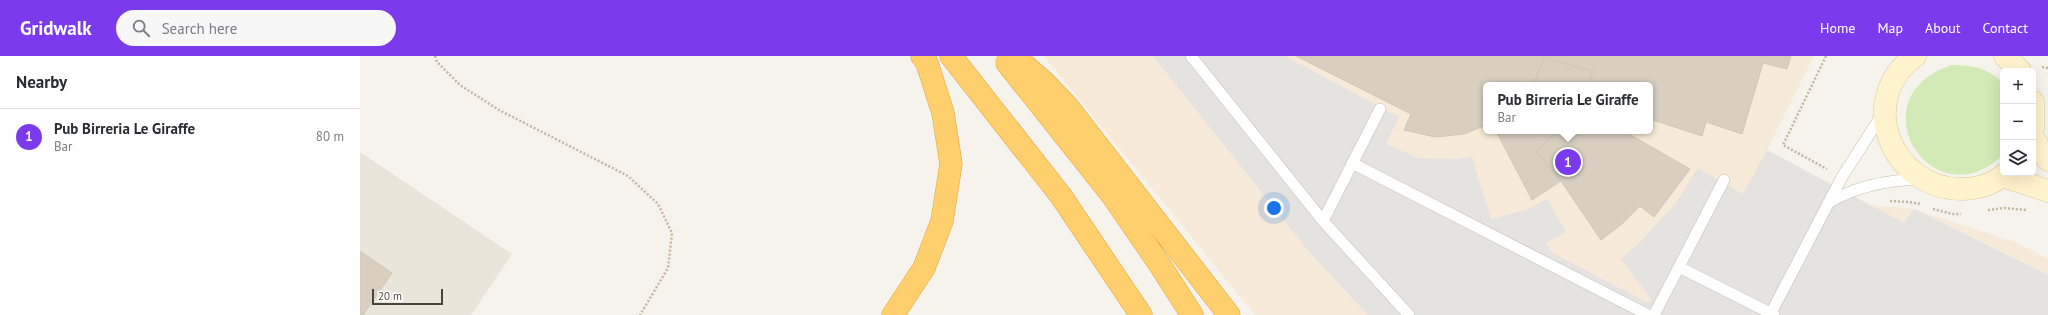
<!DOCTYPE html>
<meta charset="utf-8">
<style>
body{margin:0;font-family:"PT Sans",sans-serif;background:#f7f7f7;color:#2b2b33}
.controls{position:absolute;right:12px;top:12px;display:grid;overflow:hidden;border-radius:6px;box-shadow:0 4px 16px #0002}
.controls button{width:36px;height:36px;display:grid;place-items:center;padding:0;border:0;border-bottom:1px solid #e1e1e2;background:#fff;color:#2b2b33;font:20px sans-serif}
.scale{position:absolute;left:12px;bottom:10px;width:71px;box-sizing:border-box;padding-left:4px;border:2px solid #4b4439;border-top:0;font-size:11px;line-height:14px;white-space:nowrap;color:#4b4439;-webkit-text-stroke:3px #fff;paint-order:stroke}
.you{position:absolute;left:914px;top:152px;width:14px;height:14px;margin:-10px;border:3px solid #fff;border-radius:50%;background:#1a73e8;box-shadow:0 0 0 6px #1a73e833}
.badge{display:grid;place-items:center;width:26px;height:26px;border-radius:50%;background:#7c3aed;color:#fff;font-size:13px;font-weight:700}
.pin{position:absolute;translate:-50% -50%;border:2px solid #fff;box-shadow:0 1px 4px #0006}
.popup{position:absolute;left:1123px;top:26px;width:170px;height:52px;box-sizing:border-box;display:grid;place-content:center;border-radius:6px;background:#fff;filter:drop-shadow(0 1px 3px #0005);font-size:13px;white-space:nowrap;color:#7c7c81}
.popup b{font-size:15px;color:#2b2b33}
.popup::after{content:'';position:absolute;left:50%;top:100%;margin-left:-8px;border:8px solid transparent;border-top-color:#fff}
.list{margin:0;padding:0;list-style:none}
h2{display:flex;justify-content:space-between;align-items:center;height:52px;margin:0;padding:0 16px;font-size:17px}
h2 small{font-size:13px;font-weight:400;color:#7c7c81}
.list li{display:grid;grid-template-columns:26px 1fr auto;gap:12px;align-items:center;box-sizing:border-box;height:56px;padding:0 16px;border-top:1px solid #e1e1e2}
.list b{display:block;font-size:15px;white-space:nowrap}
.list p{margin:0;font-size:13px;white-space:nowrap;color:#7c7c81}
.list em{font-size:13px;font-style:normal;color:#7c7c81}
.icon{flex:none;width:22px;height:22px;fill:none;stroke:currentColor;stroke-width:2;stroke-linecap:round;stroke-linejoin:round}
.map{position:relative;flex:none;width:1688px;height:259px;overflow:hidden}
header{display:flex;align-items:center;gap:24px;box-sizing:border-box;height:56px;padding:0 20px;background:#7c3aed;color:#fff}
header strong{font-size:19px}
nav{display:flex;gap:22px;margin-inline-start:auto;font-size:14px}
.search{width:280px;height:36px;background:#f7f7f7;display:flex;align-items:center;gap:10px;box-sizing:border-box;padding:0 14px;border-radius:22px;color:#7c7c81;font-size:15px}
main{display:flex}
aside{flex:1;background:#fff}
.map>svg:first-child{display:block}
.residential{fill:#eae5da}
.commercial{fill:#f7ead8;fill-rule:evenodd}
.green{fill:#d2eab5}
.parking{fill:#e5e3e0}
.building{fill:#d8cfc1;stroke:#d3c7b4}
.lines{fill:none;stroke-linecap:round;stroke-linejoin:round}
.lane-casing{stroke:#c2bbae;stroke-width:12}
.secondary-casing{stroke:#d6c79b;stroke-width:23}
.highway-casing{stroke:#e0a43c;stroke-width:23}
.path{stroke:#c4b79f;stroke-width:2.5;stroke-dasharray:2 2;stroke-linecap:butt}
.lane{stroke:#fff;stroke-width:11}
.secondary{stroke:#fff3cd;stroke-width:22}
.highway{stroke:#ffcf6e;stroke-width:22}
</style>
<header>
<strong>Gridwalk</strong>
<div class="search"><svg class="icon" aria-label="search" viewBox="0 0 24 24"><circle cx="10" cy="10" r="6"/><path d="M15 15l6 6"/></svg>Search here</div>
<nav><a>Home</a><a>Map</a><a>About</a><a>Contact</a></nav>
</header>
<main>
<aside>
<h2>Nearby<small></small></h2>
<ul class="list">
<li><span class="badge">1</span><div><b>Pub Birreria Le Giraffe</b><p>Bar</p></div><em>80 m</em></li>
</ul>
</aside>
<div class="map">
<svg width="1688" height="259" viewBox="0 0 1688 259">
<rect width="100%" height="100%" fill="#f6f3ec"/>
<!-- residential -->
<path class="residential" d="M0 96 152 198 111 259H0Z"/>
<!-- commercial -->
<path class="commercial" d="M684 0H1454L1407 94 1510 149 1554 153 1655 186 1688 203V259H895ZM1126 29H1290V75H1126Z"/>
<!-- green -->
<path class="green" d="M1592 9C1611 9 1630 12 1643 28V99C1571 167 1494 40 1592 9Z"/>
<!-- parking -->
<path class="parking" d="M793 0H925L1039 61 1026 88 1058 102 1094 103 1112 101 1131 163 1166 154 1187 143 1206 176 1186 187 1191 196 1288 247 1291 243 1261 203 1281 185 1315 148 1338 112 1383 138 1407 94 1544 167 1554 153 1688 219V259H1008L946 192Z"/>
<!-- building -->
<path class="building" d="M936 0H1431L1427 13 1403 7 1382 78 1346 66 1342 80 1290 63V29H1228L1233 15 1184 2 1176 23 1172 29H1126V69L1104 78 1075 81 1044 74 1051 58Z
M1184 2 1233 15 1228 29H1172L1176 23Z
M1136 75H1198L1176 95 1201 125 1172 144Z
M1198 75H1270L1269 78 1330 113 1294 161 1280 150 1262 168 1241 184 1201 125 1176 95Z
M0 195 32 217 3 259H0Z"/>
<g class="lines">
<defs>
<path id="lane" d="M831 0 963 165 1049 259
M992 107 1288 259
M1468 147C1496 130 1528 124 1561 123
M963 165 1020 53
M1319 211 1414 259
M1294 259 1364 124
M1410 259 1482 121 1523 57"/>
<path id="secondary" d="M1555 0C1496 43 1530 132 1601 133 1617 133 1634 128 1646 117
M1645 0 1660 15
M1673 46V72
M1673 82 1688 104
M1643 120 1688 135"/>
<path id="highway" d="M591 0 701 140 781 259
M654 0 684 26 708 51 869 259
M647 7 752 139 800 209 832 259
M533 259 564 212 582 165 591 108 583 57 567 7 562 0"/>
</defs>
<!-- lane casing -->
<use href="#lane" class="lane-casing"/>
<!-- secondary casing -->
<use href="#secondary" class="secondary-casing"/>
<!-- highway casing -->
<use href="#highway" class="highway-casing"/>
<!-- path -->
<path class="path" d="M75 0 77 6 100 29 139 54 268 120 298 148 312 177 308 212 280 259
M1466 0 1423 89 1467 113
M1682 11 1688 12
M1530 145 1549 146 1561 148
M1573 153 1592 158H1601
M1628 154 1645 152 1666 154"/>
<!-- lane -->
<use href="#lane" class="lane"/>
<!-- secondary -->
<use href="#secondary" class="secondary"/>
<!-- highway -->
<use href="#highway" class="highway"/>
</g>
</svg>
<div class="controls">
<button>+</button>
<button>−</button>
<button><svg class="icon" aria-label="layers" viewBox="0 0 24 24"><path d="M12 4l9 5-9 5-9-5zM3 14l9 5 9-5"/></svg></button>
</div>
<div class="scale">20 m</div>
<div class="you"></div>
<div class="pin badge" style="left:1208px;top:106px">1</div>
<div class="popup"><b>Pub Birreria Le Giraffe</b>Bar</div>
</div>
</main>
